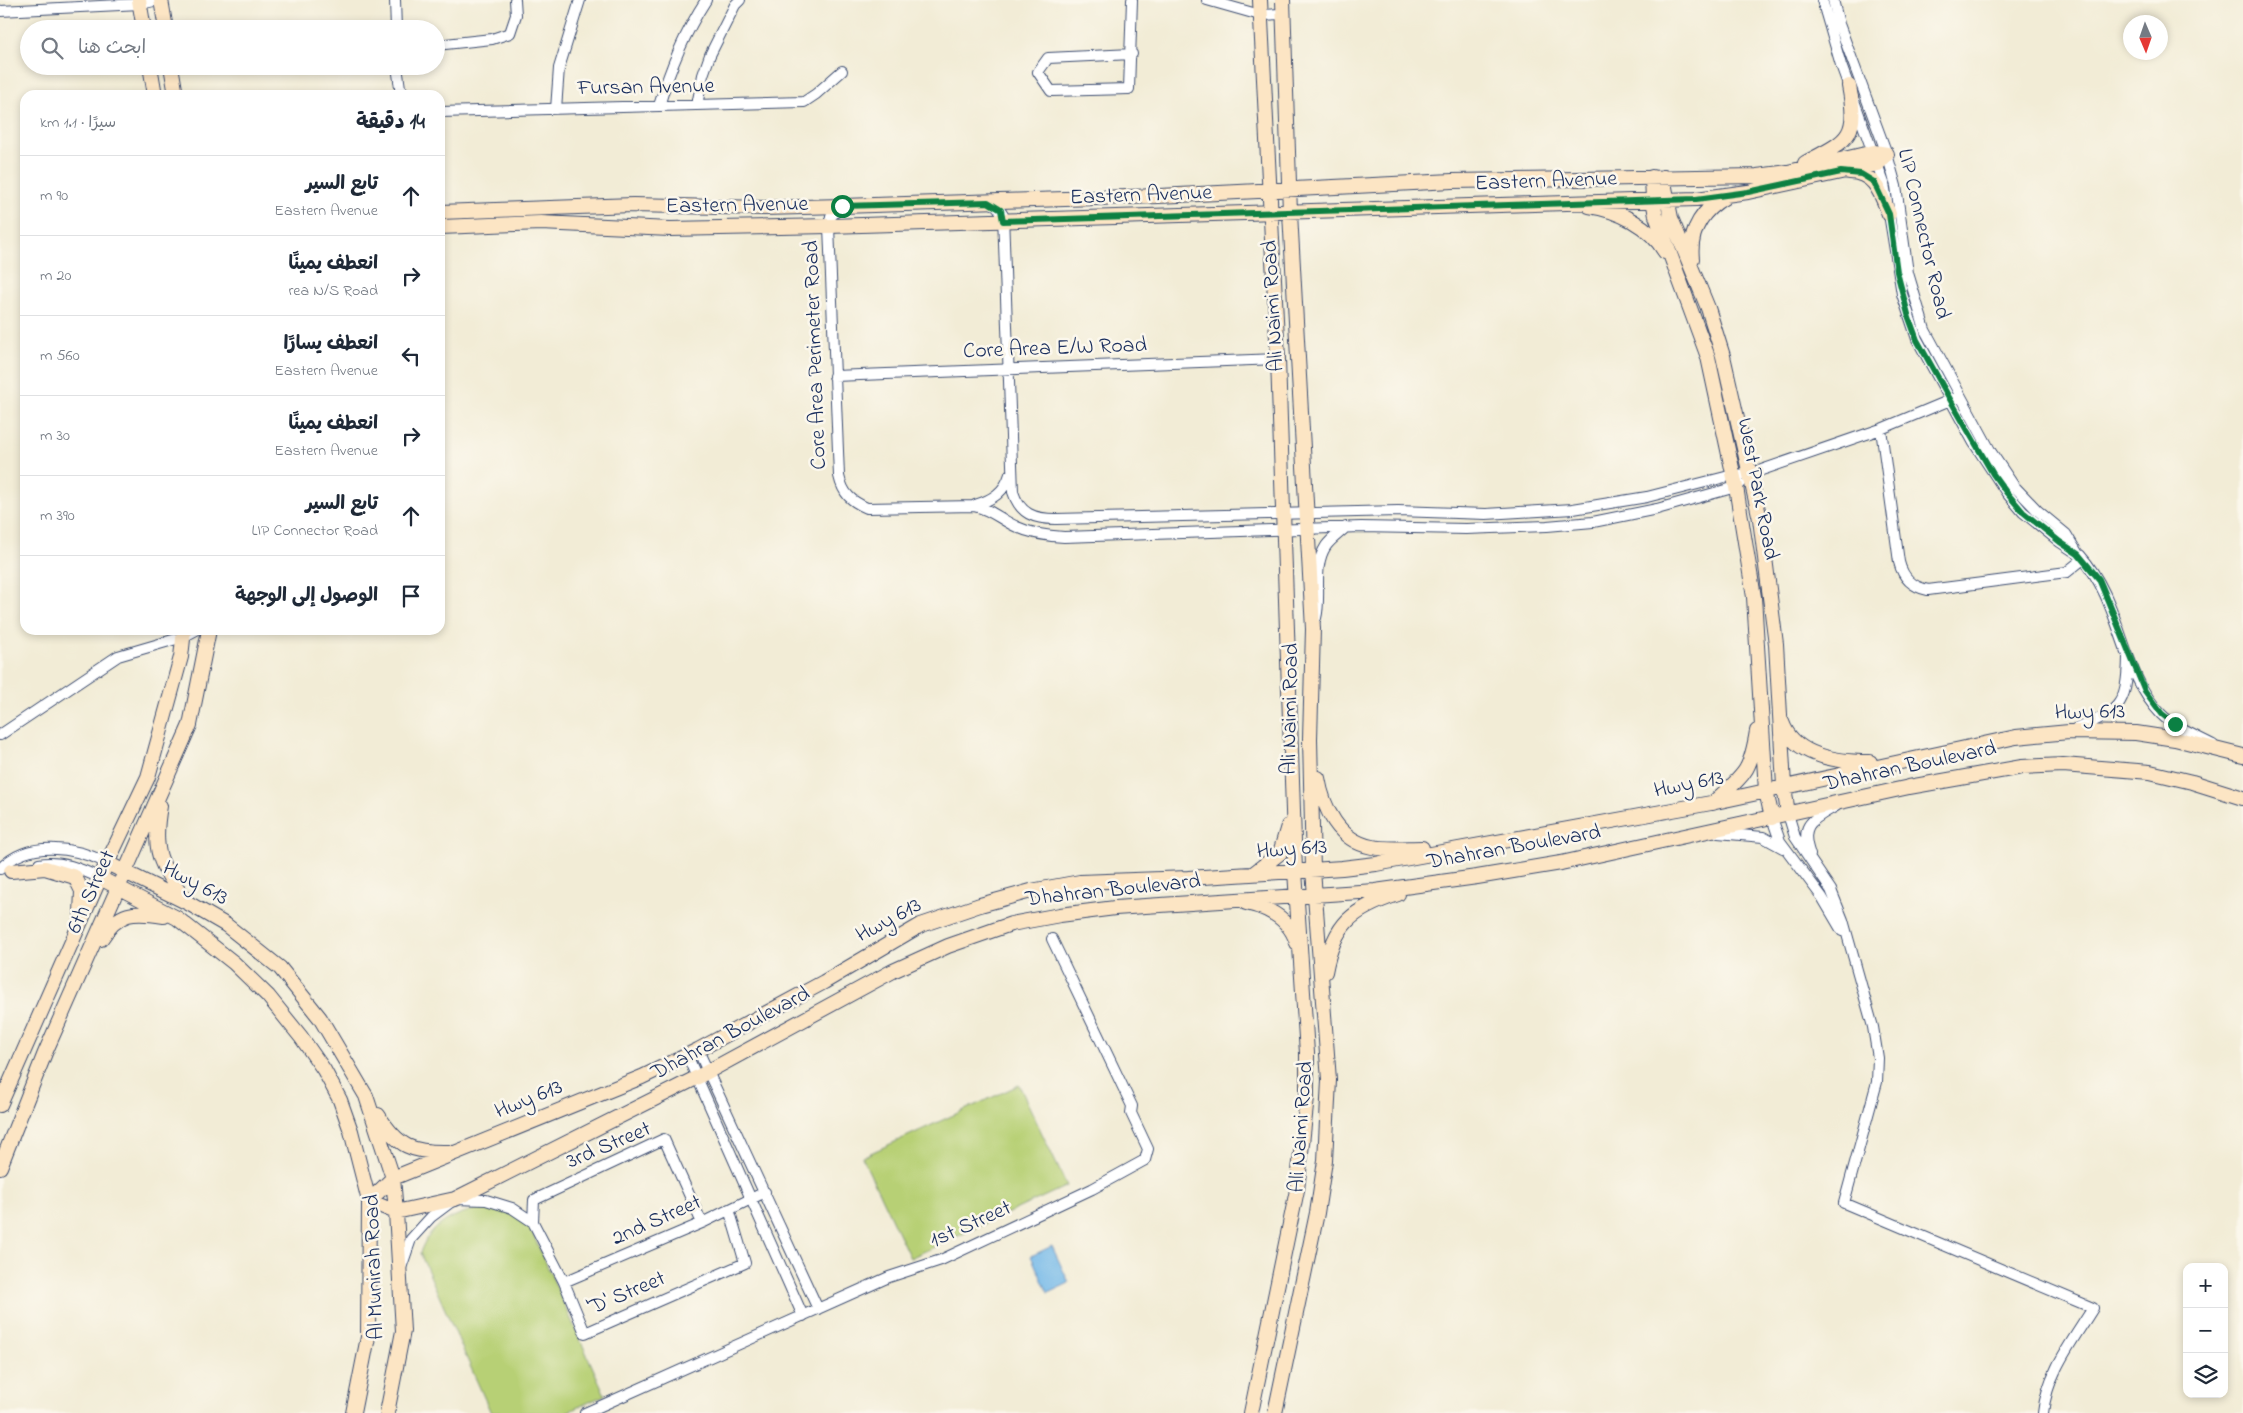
<!DOCTYPE html>
<html lang="ar">
<meta charset="utf-8">
<style>
body{margin:0;font-family:"Indie Flower","Playpen Sans Arabic",sans-serif;background:#f2f2f3;color:#1f2937;direction:rtl}
.controls{position:absolute;right:15px;bottom:15px;display:grid;overflow:hidden;border-radius:10px;box-shadow:0 2px 8px #0003}
.controls button{width:45px;height:45px;display:grid;place-items:center;padding:0;border:0;border-bottom:1px solid #e0e1e3;background:#fff;color:#1f2937;font:25px sans-serif}
.compass{position:absolute;left:2123px;top:15px;width:45px;height:45px;border-radius:50%;background:#fff;box-shadow:0 2px 8px #0003;rotate:178deg}
.stop{position:absolute;width:15px;height:15px;margin:-11px;border:4px solid #0b8043;border-radius:50%;background:#fff}
.stop.end{background:#0b8043;border-color:#fff;box-shadow:0 1px 5px #0008}
.list{margin:0;padding:0;list-style:none}
h2{display:flex;justify-content:space-between;align-items:center;height:65px;margin:0;padding:0 20px;font-size:21px}
h2 small{font-size:16px;font-weight:400;color:#747a83}
.list li{display:grid;grid-template-columns:32px 1fr auto;gap:15px;align-items:center;box-sizing:border-box;height:80px;padding:0 20px;border-top:1px solid #e0e1e3}
.list b{display:block;font-size:19px;white-space:nowrap}
.list p{margin:0;font-size:16px;white-space:nowrap;color:#747a83}
.list em{font-size:16px;font-style:normal;color:#747a83}
.icon{flex:none;width:28px;height:28px;fill:none;stroke:currentColor;stroke-width:2;stroke-linecap:round;stroke-linejoin:round}
.map{position:relative;flex:none;width:2243px;height:1413px;overflow:hidden;direction:ltr}
.search{position:absolute;background:#fff;box-shadow:0 2px 8px #0003;left:20px;top:20px;width:425px;height:55px;display:flex;align-items:center;gap:12px;box-sizing:border-box;padding:0 18px;border-radius:28px;color:#747a83;font-size:19px}
.panel{position:absolute;background:#fff;box-shadow:0 2px 8px #0003;left:20px;top:90px;width:425px;height:545px;border-radius:15px;direction:rtl}
.map>svg:first-child{display:block}
.garden{fill:#b7d075;stroke:#69806a}
.water{fill:#71b7e8;stroke:#4673a3}
.lines{fill:none;stroke-linecap:round;stroke-linejoin:round}
.minor-casing{stroke:#3b4b70;stroke-width:12}
.secondary-casing{stroke:#3b4b70;stroke-width:16}
.minor{stroke:#fff;stroke-width:10}
.secondary{stroke:#fce5c4;stroke-width:14}
.route{stroke:#0b8043;stroke-width:6}
.labels{text-anchor:middle;dominant-baseline:central;stroke-width:5;stroke-linejoin:round;paint-order:stroke}
.street-label{font-size:22px;fill:#1b2f5e;stroke:#fbf7ec}
</style>
<div class="map">
<svg width="2243" height="1413" viewBox="0 0 2243 1413">
<rect width="100%" height="100%" fill="#fbf7ec"/>
<filter id="ink" filterUnits="userSpaceOnUse"><feTurbulence type="fractalNoise" baseFrequency=".02" numOctaves="2"/><feDisplacementMap in="SourceGraphic" scale="10" xChannelSelector="R" yChannelSelector="G"/><feConvolveMatrix kernelMatrix="1 2 1 2 8 2 1 2 1" color-interpolation-filters="sRGB"/></filter>
<filter id="wash" filterUnits="userSpaceOnUse"><feTurbulence type="fractalNoise" baseFrequency=".0096" numOctaves="4" result="noise"/><feDisplacementMap in="SourceGraphic" scale="20" xChannelSelector="R" yChannelSelector="G"/><feGaussianBlur stdDeviation="1.12" result="paint"/><feColorMatrix in="noise" values="0 0 0 0 0 0 0 0 0 0 0 0 0 0 0 0 0 1.4 0 .05"/><feComposite in="paint" operator="in"/></filter>
<g filter="url(#wash)">
<rect width="100%" height="100%" fill="#f2ecd6"/>
<!-- garden -->
<path class="garden" d="M1019 1085 1067 1186 910 1258 862 1157Z
M479 1208C497 1208 512 1210 527 1221L605 1395 565 1413H491L420 1253C429 1225 453 1215 479 1208Z"/>
<!-- water -->
<path class="water" d="M1052 1246 1069 1283 1048 1293 1031 1256Z"/>
</g>
<g filter="url(#ink)">
<g class="lines">
<defs>
<path id="minor" d="M395 0 396 29
M1132 0 1129 89 1051 91 1038 72 1048 58 1132 54
M1207 0 1260 15 1282 14
M1822 0 1841 65 1884 183 1902 294 1917 339 1974 443 2006 492 2023 512 2060 542 2078 554 2066 534 2037 510 2014 486 1991 452 1925 330 1908 273 1896 186 1887 154 1839 24 1833 0
M0 11 140 4 159 0
M436 45 492 39 510 33 516 15 515 0
M397 66 400 88 406 95
M697 105 703 75 710 55 735 5 740 0
M659 106C670 68 684 34 706 0
M556 109 559 68 580 0
M440 112 804 102 816 94 842 71
M989 202 997 206 1003 215 1013 492C1020 514 1034 519 1056 519L1398 511 1486 514 1573 509 1647 497 1733 475 1750 474 1881 429 1960 396
M842 206 831 216 829 226 839 476C843 494 851 501 867 508L974 506C991 509 1001 520 1017 527 1032 534 1047 536 1064 537L1361 527 1466 529 1547 526 1593 522 1657 509 1736 487 1741 483
M834 376 1278 359
M1881 429 1899 562C1903 578 1912 587 1928 590L2067 572 2083 559
M975 505C992 500 1005 492 1010 474
M2080 555C2122 602 2121 673 2161 714 2175 728 2196 736 2213 745
M1316 618C1322 595 1312 567 1326 546 1331 539 1340 533 1346 527
M2073 730C2118 711 2127 708 2128 657
M0 735 118 656 183 637 196 630
M1788 814 1795 837 1831 890 1843 920 1873 1027 1878 1058 1877 1082 1844 1203 2093 1308C2072 1342 2047 1373 2043 1413
M1772 818 1780 841 1822 897 1842 931
M1718 833 1763 837 1783 848
M1810 855C1799 824 1812 820 1836 806
M39 864C61 860 81 869 100 878
M0 869C28 839 75 847 107 863
M698 1050 818 1309
M687 1055 803 1316
M702 1223 664 1139 534 1200 533 1222 564 1282 585 1333 745 1263 729 1209
M401 1268 411 1239 431 1217 455 1199 486 1200 512 1208 533 1222
M564 1282 702 1223 765 1192
M585 1413 889 1277 941 1260 1092 1189 1145 1160 1148 1149 1131 1113 1132 1106 1052 939"/>
<path id="secondary" d="M139 0 144 29
M161 0 166 29
M150 66 155 95
M171 66 176 95
M1805 163C1848 140 1859 138 1849 86
M1849 172C1875 172 1881 194 1889 214
M1652 177 1653 200 1656 216 1708 357 1736 487 1754 597 1766 791 1772 818
M1663 177 1671 218 1708 308 1723 356 1760 519 1776 644 1784 786 1788 814
M1589 206C1618 210 1650 226 1665 252
M440 212 633 205 764 208 842 206 1159 196 1452 181 1757 176 1788 172 1874 152 1887 154
M440 227 541 223 670 229 829 226 1696 199 1748 192 1878 164 1887 154
M1692 259C1689 231 1701 211 1725 197
M1782 722C1794 757 1838 762 1870 762
M1318 778C1323 808 1339 841 1372 847 1388 850 1406 848 1422 848
M1713 803C1744 774 1750 774 1757 731
M160 806C152 851 159 864 186 900
M107 863 188 903 226 925 280 968 320 1018 366 1096 393 1178 396 1212 403 1331 387 1413
M11 871 45 868 75 877 82 891 81 913
M1254 873 1280 853 1288 826
M100 878 177 918 234 963 268 996 301 1037 324 1070 340 1100 351 1131 369 1201 368 1337 353 1413
M1246 903C1269 908 1290 919 1297 943
M101 939C119 911 133 911 164 916
M1325 972C1334 923 1353 909 1398 894
M0 1105 100 878 148 777 181 657 184 630
M378 1115C398 1147 412 1153 449 1152
M0 1167 45 1053 190 725 209 630
M369 1201 393 1178 642 1077 698 1050 824 982 921 925 980 905 1031 891 1080 882 1188 878 1342 868 1376 864 1711 803 2016 737 2069 732 2136 733 2175 739 2243 756
M369 1201 396 1212 455 1199 698 1077 893 971 948 946 1011 924 1060 915 1115 908 1375 891 1477 877 1561 863 1909 787 2022 767 2063 765 2150 772 2192 782 2243 798
M1251 1413 1297 1190 1307 1097V1053L1295 871 1278 359 1260 0
M1275 1413 1317 1213 1325 1161 1329 1080 1313 870 1310 739 1313 629 1290 213 1283 0"/>
</defs>
<!-- minor casing -->
<use href="#minor" class="minor-casing"/>
<!-- secondary casing -->
<use href="#secondary" class="secondary-casing"/>
<!-- minor -->
<use href="#minor" class="minor"/>
<!-- secondary -->
<use href="#secondary" class="secondary"/>
</g>
</g>
<g class="lines" filter="url(#ink)">
<!-- route -->
<path class="route" d="M842 206 988 202 1001 210 1003 221 1696 199 1748 192 1841 172 1861 174 1874 182 1889 214 1897 272 1909 318 1917 340 1951 401 1993 474 2006 492 2023 512 2060 542 2078 554 2099 579 2145 691 2162 714 2175 724"/>
</g>
<g class="labels">
<!-- street labels -->
<g class="street-label">
<text transform="translate(646 88) rotate(-1)">Fursan Avenue</text>
<text transform="translate(1546 182) rotate(-2)">Eastern Avenue</text>
<text transform="translate(1141 196) rotate(-2)">Eastern Avenue</text>
<text transform="translate(737 206) rotate(-1)">Eastern Avenue</text>
<text transform="translate(1923 234) rotate(77)">LIP Connector Road</text>
<text transform="translate(1274 306) rotate(-93)">Ali Naimi Road</text>
<text transform="translate(1055 349) rotate(-2)">Core Area E/W Road</text>
<text transform="translate(816 355) rotate(-92)">Core Area Perimeter Road</text>
<text transform="translate(1757 489) rotate(79)">West Park Road</text>
<text transform="translate(1291 709) rotate(-89)">Ali Naimi Road</text>
<text transform="translate(2090 713) rotate(-1)">Hwy 613</text>
<text transform="translate(1910 767) rotate(-12)">Dhahran Boulevard</text>
<text transform="translate(1689 785) rotate(-11)">Hwy 613</text>
<text transform="translate(1514 848) rotate(-10)">Dhahran Boulevard</text>
<text transform="translate(1292 850) rotate(-4)">Hwy 613</text>
<text transform="translate(195 884) rotate(28)">Hwy 613</text>
<text transform="translate(1113 891) rotate(-6)">Dhahran Boulevard</text>
<text transform="translate(92 892) rotate(-66)">6th Street</text>
<text transform="translate(889 921) rotate(-28)">Hwy 613</text>
<text transform="translate(731 1034) rotate(-28)">Dhahran Boulevard</text>
<text transform="translate(529 1100) rotate(-22)">Hwy 613</text>
<text transform="translate(1302 1127) rotate(-86)">Ali Naimi Road</text>
<text transform="translate(609 1146) rotate(-23)">3rd Street</text>
<text transform="translate(657 1221) rotate(-24)">2nd Street</text>
<text transform="translate(971 1225) rotate(-24)">1st Street</text>
<text transform="translate(375 1267) rotate(-92)">Al Munirah Road</text>
<text transform="translate(627 1294) rotate(-23)">'D' Street</text>
</g>
</g>
</svg>
<div class="controls">
<button>+</button>
<button>−</button>
<button><svg class="icon" aria-label="layers" viewBox="0 0 24 24"><path d="M12 4l9 5-9 5-9-5zM3 14l9 5 9-5"/></svg></button>
</div>
<svg class="compass" viewBox="-18 -18 36 36"><path d="M0-13l5 13h-10z" fill="#e53935"/><path d="M0 13l5-13h-10z" fill="#747a83"/></svg>
<div class="stop" style="left:842px;top:206px"></div>
<div class="stop end" style="left:2175px;top:724px"></div>
<div class="search"><svg class="icon" aria-label="search" viewBox="0 0 24 24"><circle cx="10" cy="10" r="6"/><path d="M15 15l6 6"/></svg>ابحث هنا</div>
<section class="panel">
<h2>14 دقيقة<small>سيرًا · 1.1 km</small></h2>
<ul class="list">
<li><svg class="icon" aria-label="ahead" viewBox="0 0 24 24"><path d="M12 20V5M6 11l6-6 6 6"/></svg><div><b>تابع السير</b><p>Eastern Avenue</p></div><em>90 m</em></li>
<li><svg class="icon" aria-label="right" viewBox="0 0 24 24"><path d="M7 20v-9h11M14 6l5 5-5 5"/></svg><div><b>انعطف يمينًا</b><p>rea N/S Road</p></div><em>20 m</em></li>
<li><svg class="icon" aria-label="left" viewBox="0 0 24 24"><path d="M17 20v-9H6M10 6l-5 5 5 5"/></svg><div><b>انعطف يسارًا</b><p>Eastern Avenue</p></div><em>560 m</em></li>
<li><svg class="icon" aria-label="right" viewBox="0 0 24 24"><path d="M7 20v-9h11M14 6l5 5-5 5"/></svg><div><b>انعطف يمينًا</b><p>Eastern Avenue</p></div><em>30 m</em></li>
<li><svg class="icon" aria-label="ahead" viewBox="0 0 24 24"><path d="M12 20V5M6 11l6-6 6 6"/></svg><div><b>تابع السير</b><p>LIP Connector Road</p></div><em>390 m</em></li>
<li><svg class="icon" aria-label="arrive" viewBox="0 0 24 24"><path d="M6 21V4h12l-3 4 3 4H6"/></svg><div><b>الوصول إلى الوجهة</b></div></li>
</ul>
</section>
</div>
